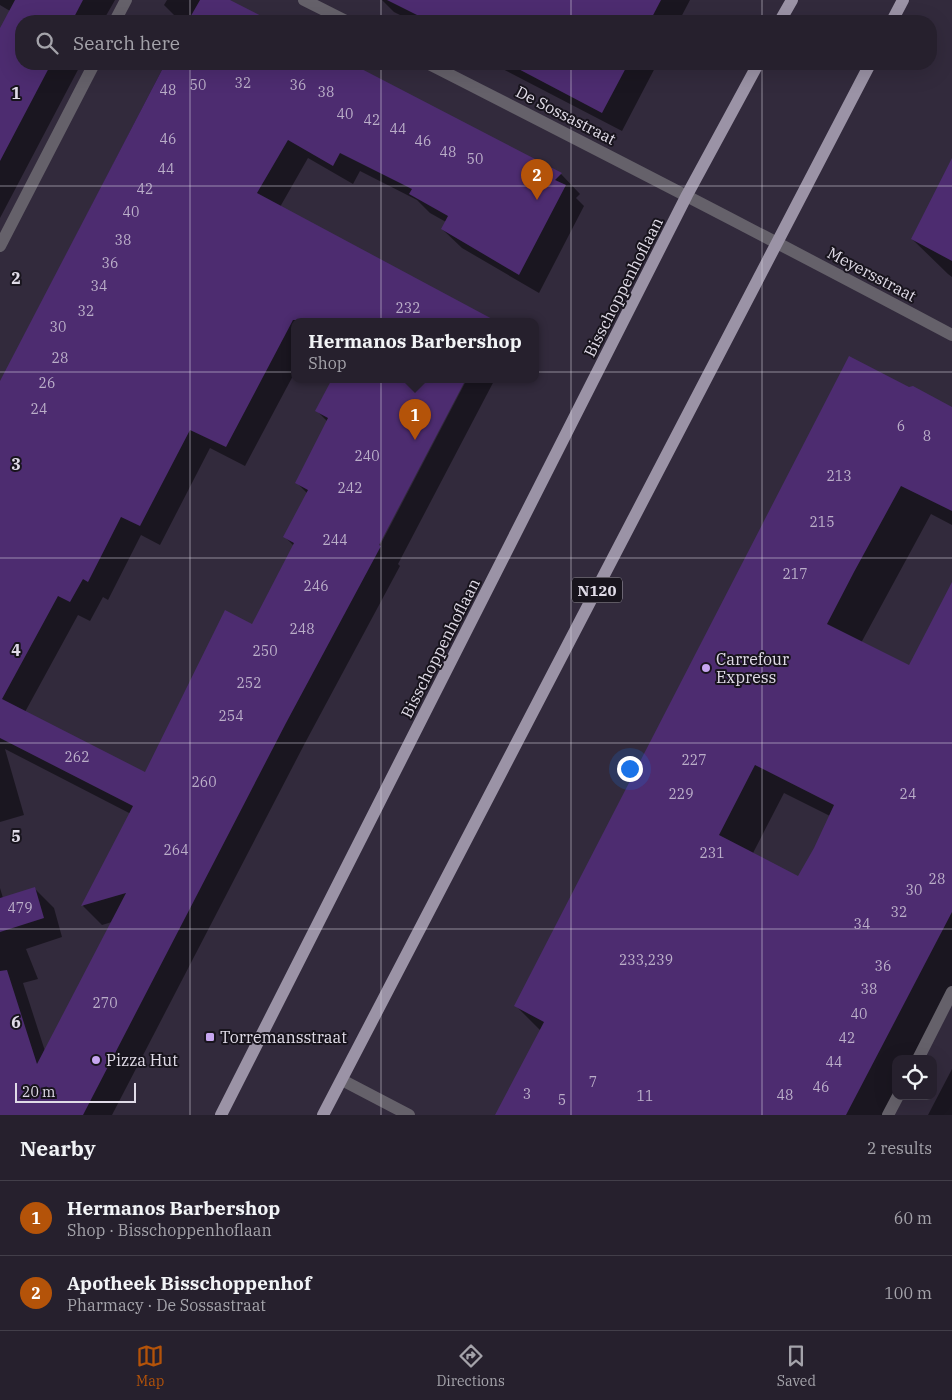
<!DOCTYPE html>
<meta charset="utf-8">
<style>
body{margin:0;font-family:"IBM Plex Serif",serif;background:#322d39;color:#f1f3f6}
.controls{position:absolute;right:15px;bottom:15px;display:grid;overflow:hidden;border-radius:10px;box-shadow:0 5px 20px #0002}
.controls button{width:45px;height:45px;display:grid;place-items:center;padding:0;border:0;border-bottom:1px solid #423e49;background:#26202d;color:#f1f3f6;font:25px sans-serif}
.scale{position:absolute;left:15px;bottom:12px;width:121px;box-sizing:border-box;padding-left:5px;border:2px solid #e0dbe7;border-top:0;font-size:14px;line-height:18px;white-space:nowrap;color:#e0dbe7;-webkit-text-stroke:4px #18141d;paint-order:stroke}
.you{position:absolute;left:629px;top:768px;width:18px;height:18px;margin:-12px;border:4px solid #fff;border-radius:50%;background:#1a73e8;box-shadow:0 0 0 8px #1a73e833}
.badge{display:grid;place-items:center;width:32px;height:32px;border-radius:50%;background:#b45309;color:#fff;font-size:16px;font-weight:700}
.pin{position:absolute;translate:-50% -41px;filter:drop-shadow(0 1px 2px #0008)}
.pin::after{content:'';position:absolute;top:26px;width:18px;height:15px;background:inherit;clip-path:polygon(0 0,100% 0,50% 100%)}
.popup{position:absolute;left:291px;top:318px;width:248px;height:65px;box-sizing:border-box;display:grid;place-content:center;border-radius:10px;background:#26202d;filter:drop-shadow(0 1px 4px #0005);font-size:16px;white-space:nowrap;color:#a4a3aa}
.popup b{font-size:19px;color:#f1f3f6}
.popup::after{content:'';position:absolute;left:50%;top:100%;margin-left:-10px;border:10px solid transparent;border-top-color:#26202d}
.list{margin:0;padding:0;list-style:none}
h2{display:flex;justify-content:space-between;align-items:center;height:65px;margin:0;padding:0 20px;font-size:21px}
h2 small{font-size:16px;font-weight:400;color:#a4a3aa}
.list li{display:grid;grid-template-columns:32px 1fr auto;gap:15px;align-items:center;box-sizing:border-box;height:75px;padding:0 20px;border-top:1px solid #423e49}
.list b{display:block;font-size:19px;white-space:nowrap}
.list p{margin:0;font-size:16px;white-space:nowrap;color:#a4a3aa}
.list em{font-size:16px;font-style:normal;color:#a4a3aa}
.icon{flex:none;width:28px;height:28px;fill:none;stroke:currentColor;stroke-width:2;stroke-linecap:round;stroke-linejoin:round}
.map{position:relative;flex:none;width:952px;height:1115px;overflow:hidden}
.search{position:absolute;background:#26202d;box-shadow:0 5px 20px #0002;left:15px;right:15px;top:15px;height:55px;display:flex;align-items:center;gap:12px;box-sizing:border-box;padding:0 18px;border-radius:20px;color:#a4a3aa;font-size:19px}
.sheet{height:215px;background:#26202d}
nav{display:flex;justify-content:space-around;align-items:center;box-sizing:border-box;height:70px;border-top:1px solid #423e49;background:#26202d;font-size:14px;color:#a4a3aa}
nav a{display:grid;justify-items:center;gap:2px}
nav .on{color:#b45309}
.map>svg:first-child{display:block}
.shadow{fill:#0007;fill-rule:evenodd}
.building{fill:#4d2c70;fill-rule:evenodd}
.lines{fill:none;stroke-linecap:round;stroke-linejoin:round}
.minor{stroke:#65616a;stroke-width:12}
.primary{stroke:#9b93a6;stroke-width:12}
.grid{fill:none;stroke:#e0dbe7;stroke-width:1;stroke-opacity:0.55}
.poi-dot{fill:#c7a6f0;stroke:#18141d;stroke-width:2}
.labels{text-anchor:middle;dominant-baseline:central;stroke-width:4;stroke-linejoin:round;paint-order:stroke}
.number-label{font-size:14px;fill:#bbafc9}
.shield{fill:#18141d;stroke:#a49faa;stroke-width:1}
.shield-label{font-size:15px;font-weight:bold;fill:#e0dbe7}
.street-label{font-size:16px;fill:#e0dbe7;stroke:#18141d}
.poi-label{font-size:16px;fill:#e0dbe7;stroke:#18141d;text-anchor:start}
.grid-label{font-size:16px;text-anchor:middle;font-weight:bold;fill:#e0dbe7;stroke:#18141d;stroke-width:4;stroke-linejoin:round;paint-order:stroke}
</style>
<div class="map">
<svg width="952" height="1115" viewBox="0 0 952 1115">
<rect width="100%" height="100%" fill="#322a3c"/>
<!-- shadow -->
<path class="shadow" d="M0 0H115L103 21H21V64H81L0 218V30L10 11 0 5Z
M167 0H227L268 21H180L164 5Z
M382 0H690L679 21H412L394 12Z
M165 64H327L336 68 339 64H350L561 174 580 194 576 198 584 206 539 293 462 248 442 229 446 222 430 213 417 200 360 171 353 184 308 158 280 207 494 321H295V372L245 466 210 448 160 545 141 535 108 600 103 597 90 621 78 615 25 712 145 773 253 626 294 546 285 537 308 494 297 483 328 422 317 411 333 379H464L375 550 377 551 467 379H495L398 564 400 566 305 743 112 1115H0V888L3 898 35 889 54 908 62 937 26 949 38 979 23 983 45 1051 112 922 102 925 83 906 131 814 5 749 24 815 0 822V383Z
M493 64H657L622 131Z
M952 162V277L948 274 912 239Z
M952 411V525L931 514 861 643 909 667 952 586V995L919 1059H896V1096L890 1115H497L541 1031 515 1005ZM784 793 830 816 800 879 753 853Z
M952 1069V1115H928Z"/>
<!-- building -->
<path class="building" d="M15 0H83L72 21H21V64H51L0 161V28Z
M200 0H230L271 21H188Z
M387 0H661L650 21H429Z
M165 64H352L562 173 555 180 566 185 519 275 441 229 448 216 409 194 412 189 340 153 333 166 288 140 257 193 496 321 293 320 226 447 190 430 140 526 121 517 88 582 83 579 70 602 58 596 2 699 145 772 225 610 252 624 294 543 283 537 308 490 295 483 328 418 315 411 332 379H466L379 545 381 546 286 723 83 1115H0V971L7 970 37 1064 126 893 81 906 133 806 0 738V381Z
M509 64H628L602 113Z
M952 158V261L911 239Z
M849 356 909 387 913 386 952 407V511L901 486 854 572 827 624 909 665 952 582V912L846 1115H495L544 1022 514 1006ZM755 765 834 805 814 848 798 876 719 835Z
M35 887 44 918 0 932V898Z"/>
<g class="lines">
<!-- minor -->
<path class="minor" d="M304 0 346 21
M115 21 126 0
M429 64C604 153 779 243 952 335
M0 246 94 64
M918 1059 952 992
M342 1080 409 1115
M888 1115 898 1096"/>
<!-- primary -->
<path class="primary" d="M780 21 792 0
M892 21 903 0
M221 1115 687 195 758 64
M323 1115 870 64"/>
</g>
<!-- grid -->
<path class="grid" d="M190 0V21M381 0V21M571 0V21M762 0V21M190 64V1115M381 64V1115M571 64V1115M762 64V1115M0 186H952M0 372H952M0 558H952M0 743H952M0 929H952"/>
<!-- markers -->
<g class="poi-dot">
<circle cx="706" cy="668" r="5"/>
<rect x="205" y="1032" width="10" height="10" rx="2.5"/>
<circle cx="96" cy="1060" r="5"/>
</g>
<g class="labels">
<!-- number labels -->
<g class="number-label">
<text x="243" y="83">32</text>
<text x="198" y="85">50</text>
<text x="298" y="85">36</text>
<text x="168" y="90">48</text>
<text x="326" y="92">38</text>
<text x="345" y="114">40</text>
<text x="372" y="120">42</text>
<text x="398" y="129">44</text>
<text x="168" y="139">46</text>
<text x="423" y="141">46</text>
<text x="448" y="152">48</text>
<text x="475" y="159">50</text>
<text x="166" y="169">44</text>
<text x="145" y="189">42</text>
<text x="131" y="212">40</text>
<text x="123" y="240">38</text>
<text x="110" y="263">36</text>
<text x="99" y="286">34</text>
<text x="408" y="308">232</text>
<text x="86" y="311">32</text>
<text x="58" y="327">30</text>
<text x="60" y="358">28</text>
<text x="47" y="383">26</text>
<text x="39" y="409">24</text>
<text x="901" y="426">6</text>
<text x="927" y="436">8</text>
<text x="367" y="456">240</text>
<text x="839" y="476">213</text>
<text x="350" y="488">242</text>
<text x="822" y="522">215</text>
<text x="335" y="540">244</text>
<text x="795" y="574">217</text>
<text x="316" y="586">246</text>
<text x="302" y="629">248</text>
<text x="265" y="651">250</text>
<text x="249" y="683">252</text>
<text x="231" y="716">254</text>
<text x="77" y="757">262</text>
<text x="694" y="760">227</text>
<text x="204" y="782">260</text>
<text x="681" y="794">229</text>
<text x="908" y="794">24</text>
<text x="176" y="850">264</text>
<text x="712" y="853">231</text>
<text x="937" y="879">28</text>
<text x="914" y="890">30</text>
<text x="20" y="908">479</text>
<text x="899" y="912">32</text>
<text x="862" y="924">34</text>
<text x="646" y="960">233,239</text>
<text x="883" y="966">36</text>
<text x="869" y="989">38</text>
<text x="105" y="1003">270</text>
<text x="859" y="1014">40</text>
<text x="847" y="1038">42</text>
<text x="834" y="1062">44</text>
<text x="593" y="1082">7</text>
<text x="821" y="1087">46</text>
<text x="527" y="1094">3</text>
<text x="785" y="1095">48</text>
<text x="645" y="1096">11</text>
<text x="562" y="1100">5</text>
</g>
<!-- shield labels -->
<rect class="shield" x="572" y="577.5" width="50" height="25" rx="4"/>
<g class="shield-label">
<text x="597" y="590">N120</text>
</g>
<!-- street labels -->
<g class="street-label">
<text transform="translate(566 115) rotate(27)">De Sossastraat</text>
<text transform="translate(872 274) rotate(28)">Meyersstraat</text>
<text transform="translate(623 287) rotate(-63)">Bisschoppenhoflaan</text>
<text transform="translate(440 648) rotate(-63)">Bisschoppenhoflaan</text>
</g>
<!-- poi labels -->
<g class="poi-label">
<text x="716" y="659">Carrefour<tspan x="716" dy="18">Express</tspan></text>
<text x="220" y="1037">Torremansstraat</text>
<text x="106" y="1060">Pizza Hut</text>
</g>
</g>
<g class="grid-label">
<text x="16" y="99">1</text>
<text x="16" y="284">2</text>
<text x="16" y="470">3</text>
<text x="16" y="656">4</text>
<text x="16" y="842">5</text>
<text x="16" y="1028">6</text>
</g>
</svg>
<div class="controls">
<button><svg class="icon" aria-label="locate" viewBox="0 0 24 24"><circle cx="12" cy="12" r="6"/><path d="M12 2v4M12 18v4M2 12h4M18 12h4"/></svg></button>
</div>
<div class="scale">20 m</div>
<div class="you"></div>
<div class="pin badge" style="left:415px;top:440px">1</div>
<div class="popup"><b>Hermanos Barbershop</b>Shop</div>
<div class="pin badge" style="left:537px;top:200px">2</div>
<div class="search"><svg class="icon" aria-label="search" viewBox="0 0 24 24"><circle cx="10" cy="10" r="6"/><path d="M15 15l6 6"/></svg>Search here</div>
</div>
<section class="sheet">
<h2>Nearby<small>2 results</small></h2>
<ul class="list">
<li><span class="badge">1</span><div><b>Hermanos Barbershop</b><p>Shop · Bisschoppenhoflaan</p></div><em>60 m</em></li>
<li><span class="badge">2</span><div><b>Apotheek Bisschoppenhof</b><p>Pharmacy · De Sossastraat</p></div><em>100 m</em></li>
</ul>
</section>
<nav>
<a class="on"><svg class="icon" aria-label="map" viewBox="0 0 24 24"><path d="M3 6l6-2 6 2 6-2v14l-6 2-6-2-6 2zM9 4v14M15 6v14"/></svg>Map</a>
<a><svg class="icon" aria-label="directions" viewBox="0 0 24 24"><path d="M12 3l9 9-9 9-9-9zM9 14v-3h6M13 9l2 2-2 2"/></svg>Directions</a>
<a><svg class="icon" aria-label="saved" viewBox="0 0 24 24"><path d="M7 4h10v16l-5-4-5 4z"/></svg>Saved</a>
</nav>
